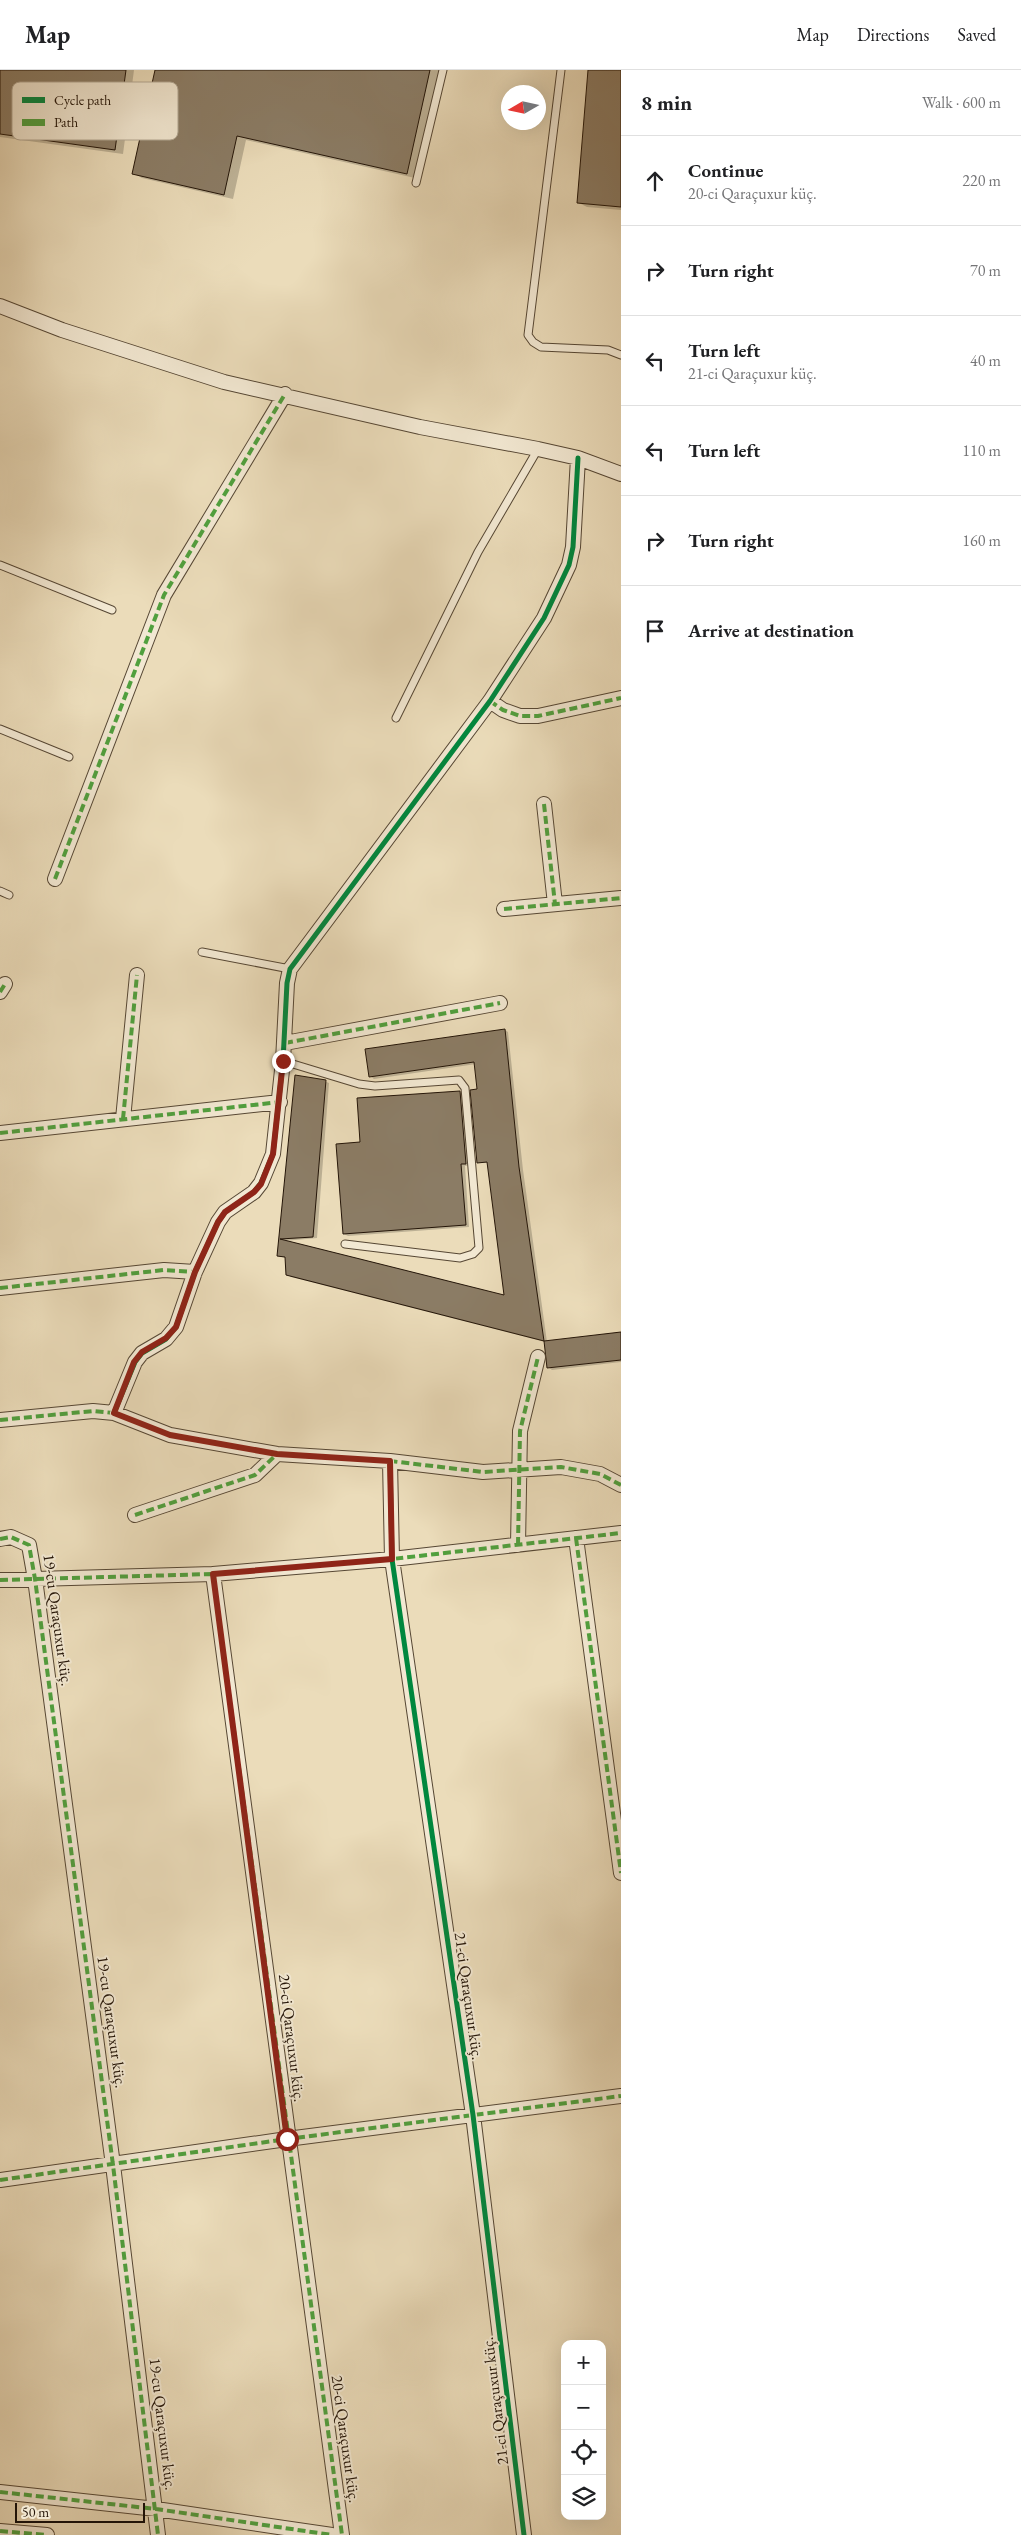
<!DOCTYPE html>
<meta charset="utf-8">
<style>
body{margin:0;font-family:"EB Garamond",serif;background:#f2f2f2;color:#202124}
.controls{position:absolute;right:15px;bottom:15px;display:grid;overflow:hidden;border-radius:10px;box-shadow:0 5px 20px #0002}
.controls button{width:45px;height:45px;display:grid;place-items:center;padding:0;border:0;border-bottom:1px solid #e0e0e0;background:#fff;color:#202124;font:25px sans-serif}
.compass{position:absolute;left:501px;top:15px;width:45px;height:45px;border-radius:50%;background:#fff;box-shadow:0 5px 20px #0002;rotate:261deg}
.scale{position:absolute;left:15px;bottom:12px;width:130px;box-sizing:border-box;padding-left:5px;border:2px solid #241508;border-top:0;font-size:14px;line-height:18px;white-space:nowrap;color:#241508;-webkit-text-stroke:4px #f2e8d2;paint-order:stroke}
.stop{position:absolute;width:15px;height:15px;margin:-11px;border:4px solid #8f2418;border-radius:50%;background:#fff}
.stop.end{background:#8f2418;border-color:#fff;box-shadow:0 1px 5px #0008}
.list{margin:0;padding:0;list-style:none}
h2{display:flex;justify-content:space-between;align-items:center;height:65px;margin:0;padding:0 20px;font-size:21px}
h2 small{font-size:16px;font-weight:400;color:#757577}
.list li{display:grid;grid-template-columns:32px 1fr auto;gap:15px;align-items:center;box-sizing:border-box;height:90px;padding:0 20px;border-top:1px solid #e0e0e0}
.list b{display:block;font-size:19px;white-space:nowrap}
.list p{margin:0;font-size:16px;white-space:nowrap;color:#757577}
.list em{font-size:16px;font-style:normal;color:#757577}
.icon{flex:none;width:28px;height:28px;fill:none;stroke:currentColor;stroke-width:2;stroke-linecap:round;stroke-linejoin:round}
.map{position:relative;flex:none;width:621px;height:2465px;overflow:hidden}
header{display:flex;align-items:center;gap:30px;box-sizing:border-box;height:70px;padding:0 25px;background:#fff;border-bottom:1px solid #e0e0e0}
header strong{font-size:24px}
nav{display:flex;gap:28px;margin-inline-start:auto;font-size:18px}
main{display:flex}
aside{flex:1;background:#fff}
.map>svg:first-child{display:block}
.shadow{fill:#0003}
.building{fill:#8b7c65;stroke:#241508}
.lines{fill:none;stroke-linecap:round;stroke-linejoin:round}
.service-casing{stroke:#564734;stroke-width:9}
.minor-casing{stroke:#564734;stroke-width:16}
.service{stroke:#f2e8d2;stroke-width:7}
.minor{stroke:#f2e8d2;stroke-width:14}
.quiet{stroke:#50a03e;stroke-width:4;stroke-dasharray:8 4;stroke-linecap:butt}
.cycleway-casing{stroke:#f2e8d2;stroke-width:8}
.cycleway{stroke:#00873e;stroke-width:5}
.route{stroke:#8f2418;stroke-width:6}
.labels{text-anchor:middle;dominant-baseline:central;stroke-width:4;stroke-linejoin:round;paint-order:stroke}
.street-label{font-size:16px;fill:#241508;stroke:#f2e8d2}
.key{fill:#f2e8d2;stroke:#b4a995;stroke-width:1}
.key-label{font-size:14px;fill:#241508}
</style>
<header>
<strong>Map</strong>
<nav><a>Map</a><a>Directions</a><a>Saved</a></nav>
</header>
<main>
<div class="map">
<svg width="621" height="2465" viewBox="0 0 621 2465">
<rect width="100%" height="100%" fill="#ebdcba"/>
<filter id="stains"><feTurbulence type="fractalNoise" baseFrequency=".004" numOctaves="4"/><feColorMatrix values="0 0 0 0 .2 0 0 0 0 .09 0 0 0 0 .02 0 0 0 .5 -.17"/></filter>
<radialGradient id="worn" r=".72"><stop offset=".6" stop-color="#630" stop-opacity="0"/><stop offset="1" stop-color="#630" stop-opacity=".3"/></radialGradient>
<!-- shadow -->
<path class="shadow" d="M0 0H134L123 84 0 67Z
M156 0H439L415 108 246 70 233 129 142 108 133 103Z
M589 0H621V140L587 137 579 133Z
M505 960 508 962 523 1100 547 1272 621 1264V1292L552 1300 548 1297 545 1272 291 1207 287 1204 286 1188 278 1186 296 1007 319 1009 329 1013 317 1168 284 1171 506 1227 489 1093 478 1092 479 1020 476 994 374 1009 370 1006Z
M460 1022 463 1024 470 1095 465 1096 469 1157 348 1166 344 1164 361 1073Z"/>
<!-- building -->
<path class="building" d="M0 0H126L115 80 0 64Z
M155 0H430L407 104 237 66 224 125 132 104Z
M588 0H621V137L577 133Z
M505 959 519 1097 544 1271 286 1205 285 1187 277 1186 295 1005 326 1010 313 1167 280 1169 504 1225 487 1092 477 1093 470 1020 477 1019 474 992 369 1007 365 979Z
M460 1021 466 1094H461L466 1155 343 1164 336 1074 360 1072 357 1028Z
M621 1262V1290L547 1298 544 1271Z"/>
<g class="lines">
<defs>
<path id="service" d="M561 0 528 265 533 272 541 277 608 280 621 285
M416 113 443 0
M0 495 112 540
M396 648 478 482 538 379
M0 659 69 687
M0 821 9 825
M202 882 290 899
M283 991 359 1014 375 1016 459 1010 465 1018 479 1178 473 1184 460 1188 345 1174"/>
<path id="minor" d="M0 236 62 260 224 312 420 357 538 379 578 388 621 404
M490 631 503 640 520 646H538L621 628
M544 734 555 834
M55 809 164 525 285 324
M504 839 621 828
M0 922 5 914
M285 973 500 933
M123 1049 137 905
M0 1063 280 1032
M0 1218 164 1200 195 1202
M114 1343 135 1292 142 1283 166 1269 176 1257 195 1202 218 1152 225 1142 254 1122 261 1113 273 1084 283 991 287 913 290 899 490 631 544 548 569 495 573 477 578 388
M0 1350 93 1341 114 1343 170 1365 277 1384 390 1391 483 1402 561 1397 600 1404 621 1415
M390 1391 392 1489 473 2045 524 2465
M135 1445 255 1405 277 1384
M576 1468 621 1803
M0 1469 11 1467 29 1475 35 1509 113 2095 158 2465
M518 1475 520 1361 538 1287
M213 1504 342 2465
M0 1510 213 1504 392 1489 621 1463
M0 2110 287 2069 621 2026
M0 2422 156 2439 332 2465
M0 2461 47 2465"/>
</defs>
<!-- service casing -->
<use href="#service" class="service-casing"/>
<!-- minor casing -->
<use href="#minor" class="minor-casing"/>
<!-- service -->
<use href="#service" class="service"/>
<!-- minor -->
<use href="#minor" class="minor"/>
<!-- quiet -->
<path class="quiet" d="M490 631 503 640 520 646H538L621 628
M544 734 555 834
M55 809 164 525 285 324
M504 839 621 828
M0 922 5 914
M285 973 500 933
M123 1049 137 905
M0 1063 280 1032
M0 1218 164 1200 195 1202
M0 1350 93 1341 114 1343 170 1365 277 1384 390 1391 483 1402 561 1397 600 1404 621 1415
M135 1445 255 1405 277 1384
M576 1468 621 1803
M0 1469 11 1467 29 1475 35 1509 113 2095 158 2465
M518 1475 520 1361 538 1287
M213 1504 342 2465
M0 1510 213 1504 392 1489 621 1463
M0 2110 287 2069 621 2026
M0 2422 156 2439 332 2465
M0 2461 47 2465"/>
<defs>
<path id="cycleway" d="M114 1343 135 1292 142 1283 166 1269 176 1257 195 1202 218 1152 225 1142 254 1122 261 1113 273 1084 283 991 287 913 290 899 490 631 544 548 569 495 573 477 578 388
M390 1391 392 1489 473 2045 524 2465"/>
</defs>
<!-- cycleway casing -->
<use href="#cycleway" class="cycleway-casing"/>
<!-- cycleway -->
<use href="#cycleway" class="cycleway"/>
</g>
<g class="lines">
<!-- route -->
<path class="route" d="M283 991 273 1084 261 1114 254 1122 225 1142 218 1152 195 1202 176 1257 166 1268 142 1282 134 1292 114 1343 170 1365 277 1384 390 1391 392 1489 213 1504 287 2069"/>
</g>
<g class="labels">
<!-- street labels -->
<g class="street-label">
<text transform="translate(58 1550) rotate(82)">19-cu Qaraçuxur küç.</text>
<text transform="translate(469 1926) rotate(82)">21-ci Qaraçuxur küç.</text>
<text transform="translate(112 1952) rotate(82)">19-cu Qaraçuxur küç.</text>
<text transform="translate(292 1968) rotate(83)">20-ci Qaraçuxur küç.</text>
<text transform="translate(495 2331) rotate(-97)">21-ci Qaraçuxur küç.</text>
<text transform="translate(163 2354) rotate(83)">19-cu Qaraçuxur küç.</text>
<text transform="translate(346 2369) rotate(82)">20-ci Qaraçuxur küç.</text>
</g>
</g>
<!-- legend -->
<rect x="12" y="12" width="166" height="58" rx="8" class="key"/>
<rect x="22" y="27" width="23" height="6" fill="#00873e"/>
<rect x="22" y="49" width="23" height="7" fill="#50a03e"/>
<g class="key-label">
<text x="54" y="35">Cycle path</text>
<text x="54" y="57">Path</text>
</g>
<rect width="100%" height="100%" filter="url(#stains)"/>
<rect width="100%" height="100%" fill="url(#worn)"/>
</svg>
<div class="controls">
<button>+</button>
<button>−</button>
<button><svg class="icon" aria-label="locate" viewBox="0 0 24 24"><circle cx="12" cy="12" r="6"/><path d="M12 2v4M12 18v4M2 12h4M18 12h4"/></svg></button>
<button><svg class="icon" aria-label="layers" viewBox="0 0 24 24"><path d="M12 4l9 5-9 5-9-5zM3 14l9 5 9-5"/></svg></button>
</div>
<svg class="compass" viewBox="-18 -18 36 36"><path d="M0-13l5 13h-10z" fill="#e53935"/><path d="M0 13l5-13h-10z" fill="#757577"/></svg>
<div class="scale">50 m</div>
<div class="stop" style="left:287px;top:2069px"></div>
<div class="stop end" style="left:283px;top:991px"></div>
</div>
<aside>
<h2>8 min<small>Walk · 600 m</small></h2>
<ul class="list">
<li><svg class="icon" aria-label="ahead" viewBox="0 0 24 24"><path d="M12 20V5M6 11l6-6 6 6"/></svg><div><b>Continue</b><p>20-ci Qaraçuxur küç.</p></div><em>220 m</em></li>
<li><svg class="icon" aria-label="right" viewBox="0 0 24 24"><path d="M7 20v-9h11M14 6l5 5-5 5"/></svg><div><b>Turn right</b></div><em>70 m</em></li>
<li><svg class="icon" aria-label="left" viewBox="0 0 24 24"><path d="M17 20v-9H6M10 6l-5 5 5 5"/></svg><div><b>Turn left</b><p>21-ci Qaraçuxur küç.</p></div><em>40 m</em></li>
<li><svg class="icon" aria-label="left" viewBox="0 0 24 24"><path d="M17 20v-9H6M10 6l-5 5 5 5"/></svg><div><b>Turn left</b></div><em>110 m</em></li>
<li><svg class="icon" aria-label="right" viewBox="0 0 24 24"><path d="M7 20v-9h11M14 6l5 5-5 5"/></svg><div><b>Turn right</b></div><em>160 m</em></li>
<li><svg class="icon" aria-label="arrive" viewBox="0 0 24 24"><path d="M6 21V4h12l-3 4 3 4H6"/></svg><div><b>Arrive at destination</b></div></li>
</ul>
</aside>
</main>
